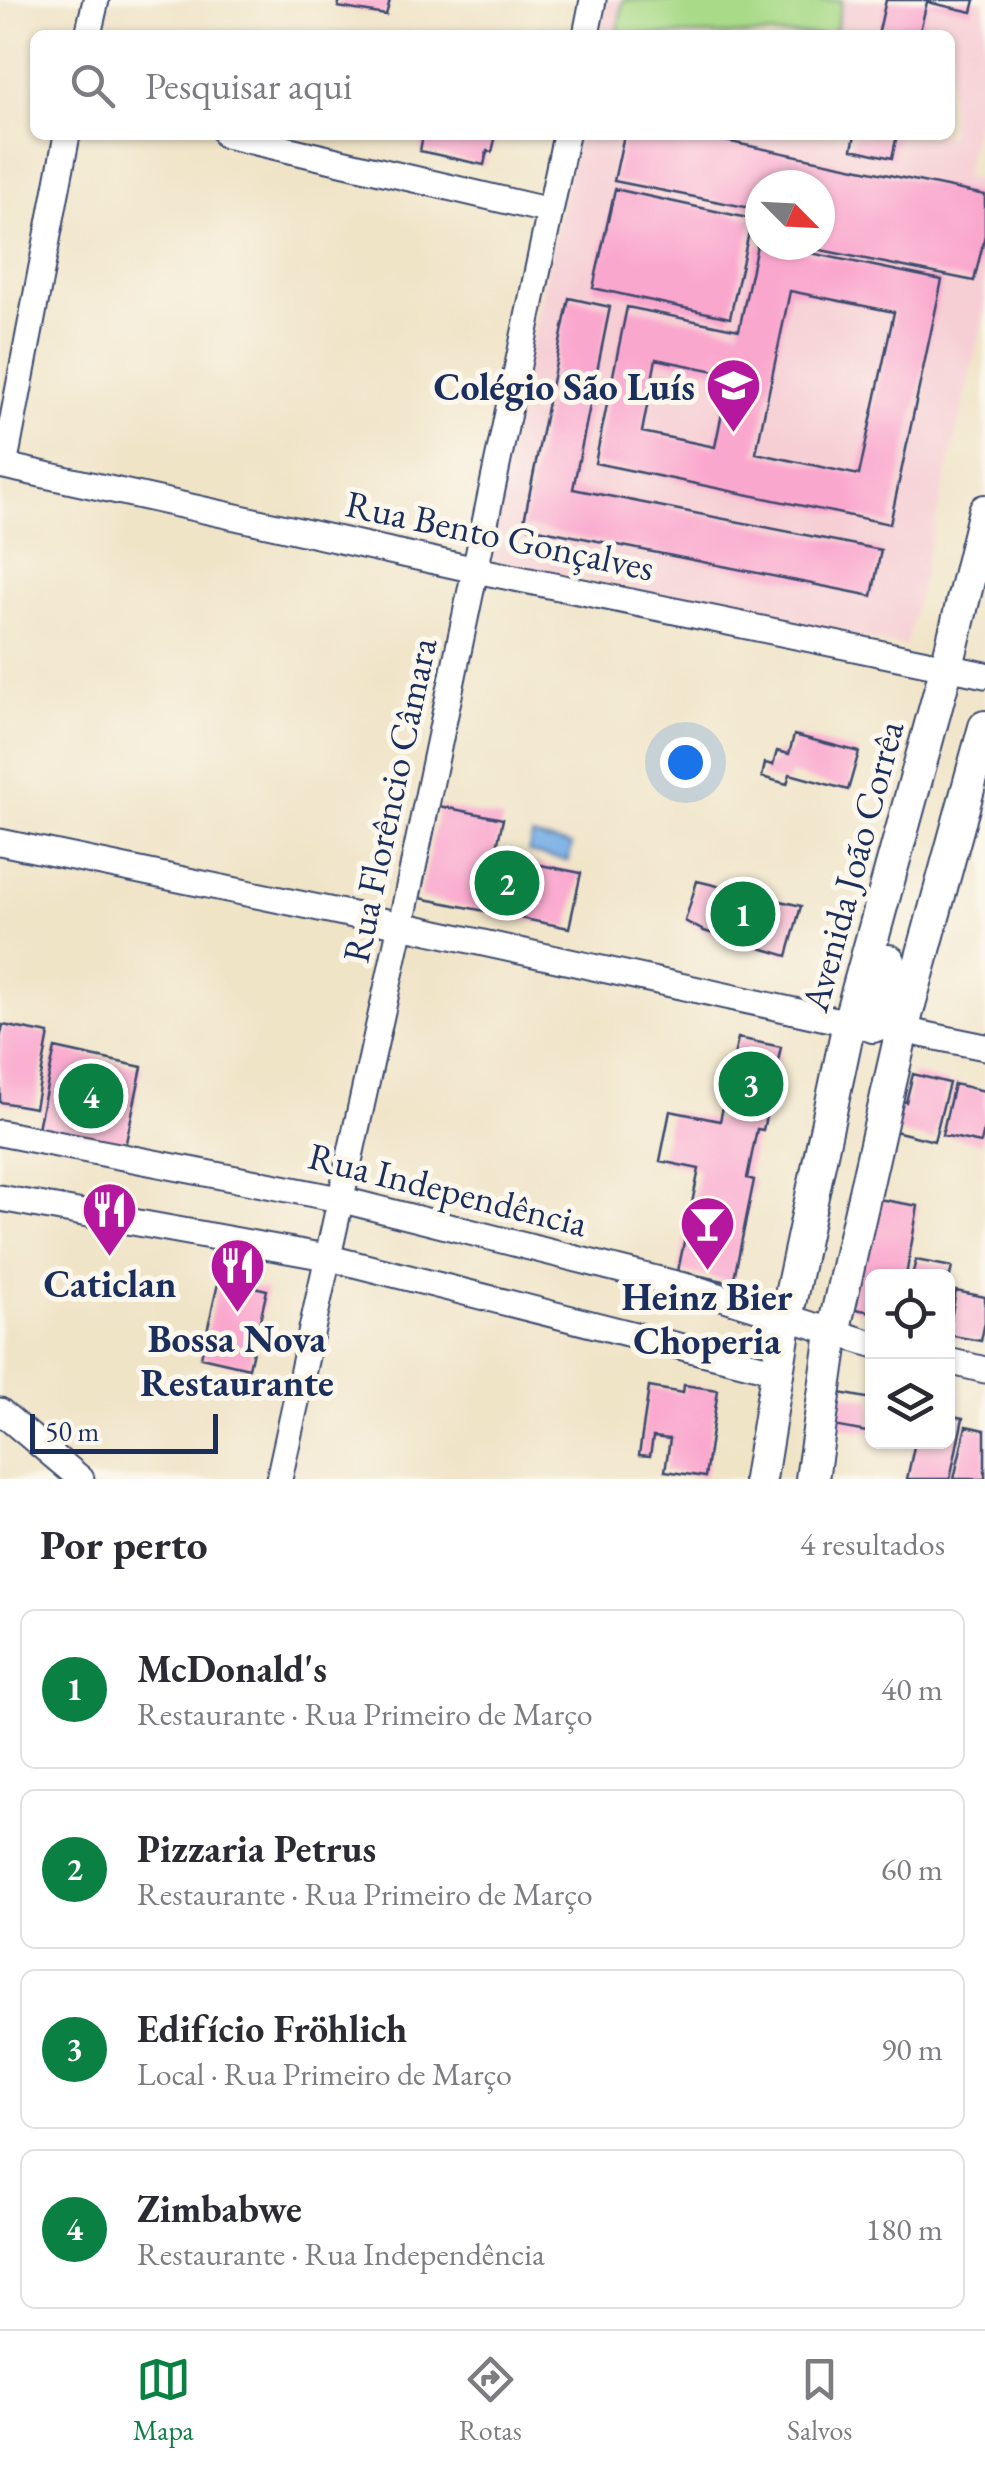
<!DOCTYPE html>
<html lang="pt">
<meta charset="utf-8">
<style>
body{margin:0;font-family:"EB Garamond",serif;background:#f7f7f7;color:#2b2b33}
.controls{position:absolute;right:30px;bottom:30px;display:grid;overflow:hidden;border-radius:15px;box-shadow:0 2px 8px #0004}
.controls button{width:90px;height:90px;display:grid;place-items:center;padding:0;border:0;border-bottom:2px solid #e1e1e2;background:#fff;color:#2b2b33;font:50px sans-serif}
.compass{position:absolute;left:745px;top:170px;width:90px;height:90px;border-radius:50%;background:#fff;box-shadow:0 2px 8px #0004;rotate:114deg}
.scale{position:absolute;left:30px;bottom:25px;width:188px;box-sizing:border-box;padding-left:10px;border:5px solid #1b2f5e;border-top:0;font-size:28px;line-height:35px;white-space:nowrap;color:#1b2f5e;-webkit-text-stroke:8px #fbf7ec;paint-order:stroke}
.you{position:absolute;left:685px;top:762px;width:35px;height:35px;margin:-25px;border:8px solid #fff;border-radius:50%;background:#1a73e8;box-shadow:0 0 0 15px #1a73e833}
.badge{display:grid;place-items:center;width:65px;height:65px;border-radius:50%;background:#0b8043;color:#fff;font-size:32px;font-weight:700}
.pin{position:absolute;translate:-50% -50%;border:5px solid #fff;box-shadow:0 2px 10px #0006}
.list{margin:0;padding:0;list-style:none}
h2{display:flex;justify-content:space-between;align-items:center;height:130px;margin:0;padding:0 40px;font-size:42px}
h2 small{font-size:32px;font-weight:400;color:#7c7c81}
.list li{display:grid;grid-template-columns:65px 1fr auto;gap:30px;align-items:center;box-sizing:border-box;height:160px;margin:0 20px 20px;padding:0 20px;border:2px solid #e1e1e2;border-radius:15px}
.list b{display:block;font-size:38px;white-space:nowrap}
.list p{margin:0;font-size:32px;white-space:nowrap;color:#7c7c81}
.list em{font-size:32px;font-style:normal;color:#7c7c81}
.icon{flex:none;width:55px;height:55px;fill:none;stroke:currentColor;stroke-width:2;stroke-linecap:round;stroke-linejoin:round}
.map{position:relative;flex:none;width:985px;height:1479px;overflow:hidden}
.search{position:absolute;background:#fff;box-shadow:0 2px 8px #0004;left:30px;right:30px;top:30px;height:110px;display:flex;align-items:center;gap:25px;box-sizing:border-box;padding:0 35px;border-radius:15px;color:#7c7c81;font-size:38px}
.sheet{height:850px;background:#fff}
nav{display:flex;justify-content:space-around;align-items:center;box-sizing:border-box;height:140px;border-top:2px solid #e1e1e2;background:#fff;font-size:28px;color:#7c7c81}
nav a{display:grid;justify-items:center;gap:5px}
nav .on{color:#0b8043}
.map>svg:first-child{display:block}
.built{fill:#f6cfd5;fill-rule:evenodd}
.pitch{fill:#a9da88;stroke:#628473;stroke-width:2.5}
.water{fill:url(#water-waves);stroke:#486ea2;stroke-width:2.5}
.building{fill:#faa7ce;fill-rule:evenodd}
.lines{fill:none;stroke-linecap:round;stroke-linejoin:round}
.minor-casing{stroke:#3b4a6e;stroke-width:29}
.major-casing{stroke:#3b4a6e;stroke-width:36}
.minor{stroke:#fff;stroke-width:25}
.major{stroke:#fff;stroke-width:32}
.labels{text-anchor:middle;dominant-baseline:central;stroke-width:10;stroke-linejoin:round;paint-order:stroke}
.poi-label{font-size:38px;font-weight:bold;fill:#1b2f5e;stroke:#fbf7ec}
.street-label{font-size:38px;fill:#1b2f5e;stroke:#fbf7ec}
</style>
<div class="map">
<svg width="985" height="1479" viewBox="0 0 985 1479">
<defs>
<pattern id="water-waves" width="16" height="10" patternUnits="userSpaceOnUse" patternTransform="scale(2.5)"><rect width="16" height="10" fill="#75aee5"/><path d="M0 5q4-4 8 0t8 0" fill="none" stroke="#5f8ebd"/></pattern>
</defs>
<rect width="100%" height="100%" fill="#fbf7ec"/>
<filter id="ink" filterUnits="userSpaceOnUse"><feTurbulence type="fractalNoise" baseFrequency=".01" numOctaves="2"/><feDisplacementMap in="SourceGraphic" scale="20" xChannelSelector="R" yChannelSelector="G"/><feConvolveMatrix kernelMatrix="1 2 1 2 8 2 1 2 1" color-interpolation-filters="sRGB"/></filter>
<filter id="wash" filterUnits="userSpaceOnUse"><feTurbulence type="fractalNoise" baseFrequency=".0048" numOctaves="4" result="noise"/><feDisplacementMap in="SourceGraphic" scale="40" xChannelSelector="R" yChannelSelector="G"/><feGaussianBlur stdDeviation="2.25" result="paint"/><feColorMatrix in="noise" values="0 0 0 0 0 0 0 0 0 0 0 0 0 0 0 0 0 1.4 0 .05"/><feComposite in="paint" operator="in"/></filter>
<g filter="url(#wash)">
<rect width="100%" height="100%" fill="#f0e4c7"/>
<!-- built -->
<path class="built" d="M607 0H985V81L964 177 985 182V312L906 647 484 558 577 135H950V35H599ZM760 185H820V245H760Z"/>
<!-- pitch -->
<path class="pitch" d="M623 0H842L835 35H617Z"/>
<!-- water -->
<path class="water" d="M532 836 572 845 568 861 528 852Z"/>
<g id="blocks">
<!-- building -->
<path class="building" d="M340 0H390L386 15 338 7Z
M886 0H975L972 12 927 2 919 35H878Z
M423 135H496L492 152 487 151 484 165 420 151Z
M624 135H697L985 195V235L974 281 806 247 820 245V185H760V210L614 181Z
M855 135H897L892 158 852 149Z
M615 189 752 219 730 318 593 288Z
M757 245H772L942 280 890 524 595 463 627 307 739 330ZM790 291 894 312 859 475 756 453ZM656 359 730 374 715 447 642 432Z
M569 298 610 307 573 489 881 550 872 596 523 526Z
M794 735 859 752 848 790 790 774 787 784 762 777 765 763 773 765 777 751 789 754Z
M439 806 503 819 495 856 581 873 569 928 420 898Z
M697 881 801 906 787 956 704 931 685 921Z
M3 1025 49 1034 35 1108 0 1102V1038Z
M738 1038 781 1047 763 1130 757 1129 747 1178 754 1180 733 1283 678 1271 699 1169 660 1161 670 1111 720 1121Z
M55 1048 142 1067 125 1147 38 1128Z
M913 1074 949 1083 934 1141 887 1129 894 1099 906 1102Z
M954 1084 985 1091V1125L981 1143 942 1135Z
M867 1197 918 1206 906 1276H872V1312L849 1308Z
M916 1260 952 1267 950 1276H912Z
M219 1279 267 1290 249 1368 201 1357Z
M956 1291 985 1297V1322L981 1341 948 1335Z
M684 1385 718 1390 705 1477 665 1471 670 1439 653 1437 650 1456 639 1455 649 1387 683 1393Z
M840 1393 872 1399V1433L834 1426Z
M948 1415 963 1418 950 1479H907L915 1442H948Z
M966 1426 985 1430V1479H954Z"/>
</g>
</g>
<g filter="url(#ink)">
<use href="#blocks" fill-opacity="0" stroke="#3b4a6e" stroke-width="2.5"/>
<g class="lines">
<defs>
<path id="minor" d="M88 35 96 0
M586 35 593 0
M226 135 550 211
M0 465 476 570 985 675
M4 466 67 135
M0 842 401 925 849 1023 902 1030 985 1047
M0 1133 339 1199 696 1289 872 1344
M0 1198 326 1257 777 1371
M948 1361 985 1370
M0 1411 81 1479
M279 1479 401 925 566 135"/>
<path id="major" d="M873 1026 889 961
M760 1479 786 1318 849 1023 947 666 985 511
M812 1479 833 1333 902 1030 985 727"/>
</defs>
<!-- minor casing -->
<use href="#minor" class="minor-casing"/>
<!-- major casing -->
<use href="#major" class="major-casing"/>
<!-- minor -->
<use href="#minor" class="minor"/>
<!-- major -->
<use href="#major" class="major"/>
</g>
</g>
<!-- icons -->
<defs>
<symbol id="school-pin" viewBox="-11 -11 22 30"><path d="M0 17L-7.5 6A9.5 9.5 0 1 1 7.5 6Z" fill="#b5179e" stroke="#fbf7ec"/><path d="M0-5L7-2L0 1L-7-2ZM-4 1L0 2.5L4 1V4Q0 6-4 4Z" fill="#fff"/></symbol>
<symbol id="restaurant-pin" viewBox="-11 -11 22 30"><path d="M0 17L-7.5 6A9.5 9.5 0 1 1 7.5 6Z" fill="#b5179e" stroke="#fbf7ec"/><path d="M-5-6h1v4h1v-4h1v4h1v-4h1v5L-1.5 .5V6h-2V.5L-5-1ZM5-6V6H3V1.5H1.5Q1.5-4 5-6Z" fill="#fff"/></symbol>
<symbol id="bar-pin" viewBox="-11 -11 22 30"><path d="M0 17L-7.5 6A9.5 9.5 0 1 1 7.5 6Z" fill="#b5179e" stroke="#fbf7ec"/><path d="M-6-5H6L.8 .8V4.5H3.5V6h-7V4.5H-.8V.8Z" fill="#fff"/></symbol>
</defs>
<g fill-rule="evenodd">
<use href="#school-pin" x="702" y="354" width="63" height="86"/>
<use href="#restaurant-pin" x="78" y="1178" width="63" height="86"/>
<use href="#bar-pin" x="676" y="1192" width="63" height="86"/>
<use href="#restaurant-pin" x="206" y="1234" width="63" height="86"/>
</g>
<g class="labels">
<!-- poi labels -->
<g class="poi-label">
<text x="695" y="386" text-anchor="end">Colégio São Luís</text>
<text x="110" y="1283">Caticlan</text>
<text x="707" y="1296">Heinz Bier<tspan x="707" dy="44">Choperia</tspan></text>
<text x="237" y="1338">Bossa Nova<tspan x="237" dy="44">Restaurante</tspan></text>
</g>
<!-- street labels -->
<g class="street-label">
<text transform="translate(500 535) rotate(12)">Rua Bento Gonçalves</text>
<text transform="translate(389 800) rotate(-78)">Rua Florêncio Câmara</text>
<text transform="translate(852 866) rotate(-75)">Avenida João Corrêa</text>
<text transform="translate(448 1189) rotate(14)">Rua Independência</text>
</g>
</g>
</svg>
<div class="controls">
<button><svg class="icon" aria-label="locate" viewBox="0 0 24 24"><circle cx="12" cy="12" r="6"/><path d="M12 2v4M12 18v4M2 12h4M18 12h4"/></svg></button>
<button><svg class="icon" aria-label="layers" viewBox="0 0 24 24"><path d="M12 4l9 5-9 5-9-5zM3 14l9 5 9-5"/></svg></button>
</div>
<svg class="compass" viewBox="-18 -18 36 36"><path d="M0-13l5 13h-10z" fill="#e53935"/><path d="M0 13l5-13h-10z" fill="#7c7c81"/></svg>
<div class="scale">50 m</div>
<div class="you"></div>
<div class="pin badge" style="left:743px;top:914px">1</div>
<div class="pin badge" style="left:507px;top:883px">2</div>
<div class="pin badge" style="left:751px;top:1084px">3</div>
<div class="pin badge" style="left:91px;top:1096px">4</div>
<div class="search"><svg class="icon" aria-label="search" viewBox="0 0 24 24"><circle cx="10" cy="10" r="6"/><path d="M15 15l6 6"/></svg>Pesquisar aqui</div>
</div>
<section class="sheet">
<h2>Por perto<small>4 resultados</small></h2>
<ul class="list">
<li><span class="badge">1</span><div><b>McDonald's</b><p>Restaurante · Rua Primeiro de Março</p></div><em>40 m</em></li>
<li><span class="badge">2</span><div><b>Pizzaria Petrus</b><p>Restaurante · Rua Primeiro de Março</p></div><em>60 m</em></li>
<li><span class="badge">3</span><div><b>Edifício Fröhlich</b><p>Local · Rua Primeiro de Março</p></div><em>90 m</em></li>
<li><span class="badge">4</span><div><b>Zimbabwe</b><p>Restaurante · Rua Independência</p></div><em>180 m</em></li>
</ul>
</section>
<nav>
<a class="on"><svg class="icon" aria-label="map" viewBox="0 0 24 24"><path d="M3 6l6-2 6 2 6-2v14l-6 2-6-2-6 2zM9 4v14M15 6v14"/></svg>Mapa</a>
<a><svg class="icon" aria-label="directions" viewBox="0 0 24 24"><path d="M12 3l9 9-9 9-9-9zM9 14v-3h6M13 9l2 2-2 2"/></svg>Rotas</a>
<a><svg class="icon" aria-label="saved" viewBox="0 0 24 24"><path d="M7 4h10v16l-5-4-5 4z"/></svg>Salvos</a>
</nav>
